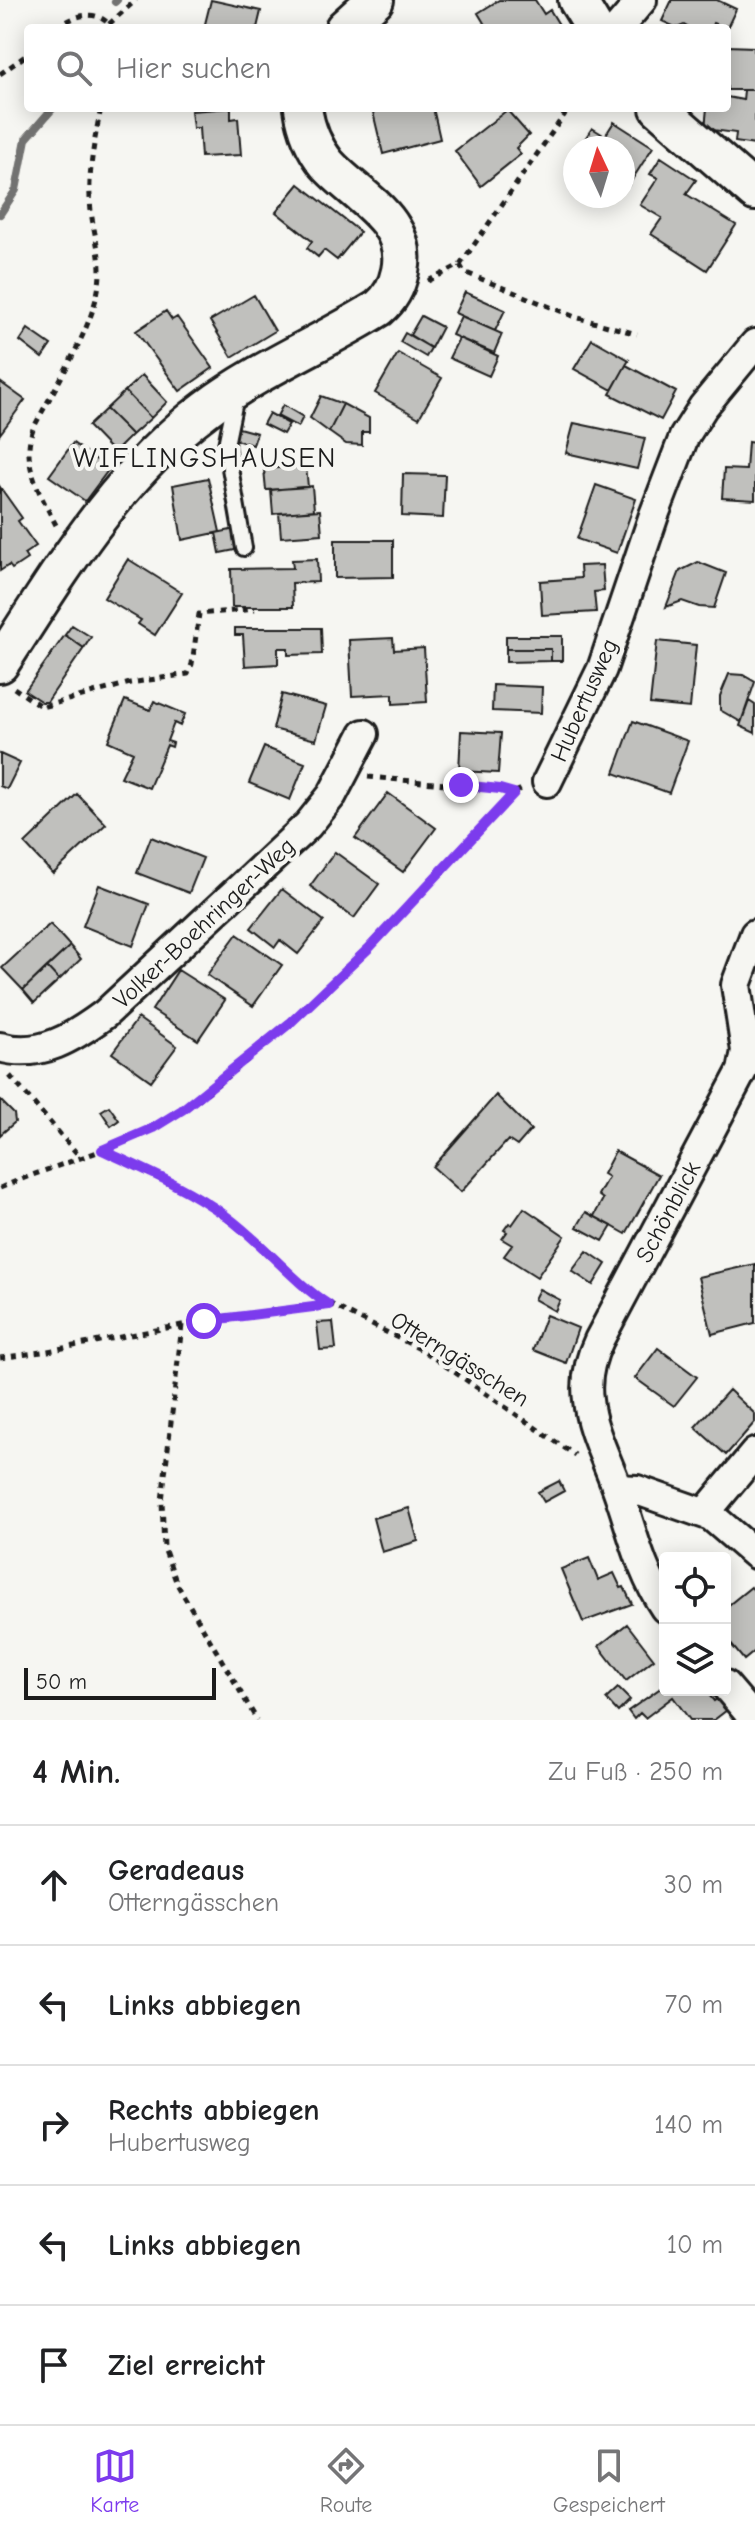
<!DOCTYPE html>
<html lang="de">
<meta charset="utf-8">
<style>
body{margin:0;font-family:"Comic Neue",sans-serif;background:#f2f2f2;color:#202124}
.controls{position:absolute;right:24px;bottom:24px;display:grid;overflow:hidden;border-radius:8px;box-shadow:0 4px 20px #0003}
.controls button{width:72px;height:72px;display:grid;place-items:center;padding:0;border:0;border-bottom:2px solid #e0e0e0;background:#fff;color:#202124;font:40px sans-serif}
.compass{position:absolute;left:563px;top:136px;width:72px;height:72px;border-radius:50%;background:#fff;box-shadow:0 4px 20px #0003;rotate:356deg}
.scale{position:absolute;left:24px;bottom:20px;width:192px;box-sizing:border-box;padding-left:8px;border:4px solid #1c1c1c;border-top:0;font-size:22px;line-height:28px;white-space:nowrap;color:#1c1c1c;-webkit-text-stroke:6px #f6f6f2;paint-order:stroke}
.stop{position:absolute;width:24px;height:24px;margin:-18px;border:6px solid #7c3aed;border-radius:50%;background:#fff}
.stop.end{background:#7c3aed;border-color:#fff;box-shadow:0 2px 8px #0008}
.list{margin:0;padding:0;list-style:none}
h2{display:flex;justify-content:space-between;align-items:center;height:104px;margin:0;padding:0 32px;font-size:34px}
h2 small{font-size:26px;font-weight:400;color:#757577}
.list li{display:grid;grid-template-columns:52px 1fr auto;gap:24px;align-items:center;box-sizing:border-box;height:120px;padding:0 32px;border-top:2px solid #e0e0e0}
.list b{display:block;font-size:30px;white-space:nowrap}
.list p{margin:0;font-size:26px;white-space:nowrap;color:#757577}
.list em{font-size:26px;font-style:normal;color:#757577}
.icon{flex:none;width:44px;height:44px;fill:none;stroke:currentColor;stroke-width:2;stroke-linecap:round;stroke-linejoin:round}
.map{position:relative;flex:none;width:755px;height:1720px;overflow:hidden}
.search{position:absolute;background:#fff;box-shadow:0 4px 20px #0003;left:24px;right:24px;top:24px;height:88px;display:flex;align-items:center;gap:20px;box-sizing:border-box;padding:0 28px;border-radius:8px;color:#757577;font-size:30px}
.sheet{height:704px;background:#fff}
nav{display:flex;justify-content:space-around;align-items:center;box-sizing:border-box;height:112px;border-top:2px solid #e0e0e0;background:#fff;font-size:22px;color:#757577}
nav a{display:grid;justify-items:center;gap:4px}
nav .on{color:#7c3aed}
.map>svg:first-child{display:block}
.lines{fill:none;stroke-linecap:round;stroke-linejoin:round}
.stream{stroke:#727271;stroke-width:8}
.building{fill:#c0c0bd;stroke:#1c1c1c;stroke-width:2}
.service-casing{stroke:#1c1c1c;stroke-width:20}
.minor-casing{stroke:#1c1c1c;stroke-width:34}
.tertiary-casing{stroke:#1c1c1c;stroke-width:42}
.path{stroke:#1c1c1c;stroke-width:5;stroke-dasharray:6 6;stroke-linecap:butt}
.service{stroke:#f6f6f2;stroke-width:14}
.minor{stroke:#f6f6f2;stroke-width:28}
.tertiary{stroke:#f6f6f2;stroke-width:36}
.route{stroke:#7c3aed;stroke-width:10}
.labels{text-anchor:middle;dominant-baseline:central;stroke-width:8;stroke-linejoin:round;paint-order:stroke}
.street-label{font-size:24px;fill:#1c1c1c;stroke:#f6f6f2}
.quarter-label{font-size:28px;letter-spacing:2px;fill:#1c1c1c;stroke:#f6f6f2}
</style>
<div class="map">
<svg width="755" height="1720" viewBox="0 0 755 1720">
<rect width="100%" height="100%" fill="#f6f6f2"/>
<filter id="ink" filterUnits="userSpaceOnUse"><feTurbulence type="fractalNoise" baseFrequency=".0125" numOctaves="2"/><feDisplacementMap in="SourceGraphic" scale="16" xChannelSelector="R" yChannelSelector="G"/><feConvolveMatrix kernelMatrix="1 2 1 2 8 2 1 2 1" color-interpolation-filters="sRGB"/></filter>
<g filter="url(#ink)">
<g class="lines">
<!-- stream -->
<path class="stream" d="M115 2 117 0
M0 214 16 190 26 139 53 108"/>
</g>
<!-- building -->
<path class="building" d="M211 0 261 11 257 28H204Z
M499 0H535L544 14 550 10 561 28H487L478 13Z
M672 0H717L736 9 727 28 713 23 711 28H689L684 25 677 28 662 21Z
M727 46 754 47V90H727Z
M744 90H755V145L735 142 736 133 705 129 707 108H727V97L743 100Z
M231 108V119L238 118 241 155 201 157 199 128H193L191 111Z
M372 108H433L440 139 383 154Z
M507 110 529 135 516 148 521 154 481 186 455 151Z
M614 122 653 147 628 186 623 183V148H579L592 128 605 136Z
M661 157 696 180 686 194 736 225 707 270 651 234 662 218 640 205 658 178 650 174Z
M299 184 360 232 337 260 324 250 318 257 307 248 312 241 276 212Z
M465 292 505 310 495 331 455 313Z
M254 295 275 331 232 357 210 321Z
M166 311 172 320 177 317 213 368 180 391 136 331Z
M421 316 442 327 431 348 410 335Z
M461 316 502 334 494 353 452 335Z
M28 329 51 345 42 358 20 341Z
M405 333 431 348 426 357 400 342Z
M459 338 498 356 489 376 449 358Z
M592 339 629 360 612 390 574 369Z
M398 353 442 378 419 418 375 393Z
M626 365 676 392 661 420 610 394Z
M142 375 167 402 151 418 125 391Z
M0 382 25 400 0 434Z
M125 391 151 418 132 435 106 409Z
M321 396 343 404 329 432 310 418Z
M343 404 369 418V432H362V445L346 444 329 432Z
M283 405 303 417 298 427 277 416Z
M106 409 132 435 114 453 88 426Z
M269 413 289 424 283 434 263 424Z
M574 423 645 438 637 469 566 453Z
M235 427 257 433 253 445 232 439Z
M748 442 755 443V500L722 498 724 469 746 470Z
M73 443 109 469 85 501 49 476Z
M306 466 308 487 266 490 264 469Z
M403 474 445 475 443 518 402 516Z
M208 478 220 532 182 540 173 485Z
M596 485 636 499 617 553 577 539Z
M312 486 314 510 273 514 271 490Z
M0 487 22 518 18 521 36 546 24 554 27 559 12 569 9 565 0 571Z
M320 510 322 534 281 537 279 513Z
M236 529 240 549 220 553 216 533Z
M335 540H393V577L335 578Z
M128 559 182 593 155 635 138 624 141 620 104 598Z
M317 559 318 582 292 583 293 607H232L231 569 293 568 292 560Z
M698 562 726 573 714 608 699 607 682 601 666 607 680 571Z
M602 565 604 591 594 592 596 612 542 615 540 581 581 578 580 566Z
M72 625 91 637 84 648 65 635Z
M235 628H321L322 654 288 655V648H278V664L245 666 243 635H235Z
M65 635 84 648 47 702H42L25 691Z
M506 636H562V661H551V649H506Z
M393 638 394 650 424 648 427 702 393 704V694L352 696 349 640Z
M657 641 696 645 690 708 650 704Z
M506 649H551V661L506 662Z
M729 674 743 675 755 682 741 722 720 710V696Z
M493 685 542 687 541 713 492 711Z
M282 694 326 706 316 740 273 729Z
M125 700 150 710 154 701 185 714 180 726 174 723 167 741 173 743 172 747 167 745 149 788 121 777 133 752 108 741Z
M749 701 755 705V733L740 726Z
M633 721 688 741 669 793 614 773Z
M461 731 501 733 498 773 459 771Z
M264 747 305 763 290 800 249 783Z
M0 754 20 763 7 789 0 786Z
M388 793 436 828 403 872 355 838Z
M77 794 106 824 53 874 25 844Z
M151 837 203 858 189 893 137 873Z
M335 852 379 884 354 918 310 886Z
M99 885 149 904 133 946 83 926Z
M282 889 324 921 298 954 280 940 275 947 251 928Z
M50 924 70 946 23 990 2 968Z
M237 934 282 965 253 1006 207 975Z
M70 946 81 959 59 980 47 967Z
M47 967 59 980 34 1003 23 990Z
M178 970 225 1000 198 1040 152 1010Z
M138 1018 177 1046 151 1081 112 1053Z
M496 1095 531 1130 517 1146 508 1140 461 1192 433 1167Z
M0 1100 14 1114 15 1122 0 1135Z
M109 1106 119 1120 111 1126 101 1111Z
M615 1151 659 1175 626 1234 594 1216 603 1199 598 1195 608 1177 603 1174Z
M524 1208 565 1236 537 1277 504 1256 512 1245 502 1239 507 1232 504 1230 509 1223 512 1225Z
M586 1212 612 1226 603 1241 577 1227Z
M587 1251 606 1264 593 1285 572 1271Z
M755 1264V1323L712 1334 698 1277Z
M539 1289 560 1300 555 1311 534 1299Z
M546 1315 578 1328 566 1363 533 1350Z
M333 1322 336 1349 320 1350 317 1323Z
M658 1348 697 1377 674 1406 635 1378Z
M729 1390 755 1414V1422L726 1455 695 1427Z
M559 1481 564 1491 544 1502 538 1492Z
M409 1508 418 1541 382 1552 373 1518Z
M589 1558 598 1580 614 1573 621 1588 624 1587 632 1604 583 1622 561 1569Z
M751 1587 755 1592V1651L744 1660 725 1637V1608Z
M627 1624 654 1659 626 1681 599 1646Z
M665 1685V1690H705L714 1701 718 1698 727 1710 714 1720H690L673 1697 645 1718 640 1713 634 1719 628 1711Z
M618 1688 630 1700 618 1712 606 1699Z"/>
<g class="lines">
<defs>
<path id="service" d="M236 396 226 445 244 548"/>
<path id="minor" d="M618 28 642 0
M547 782 602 669 654 515 684 437 703 407 755 344
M0 1047C40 1059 74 1037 105 1014L308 825 332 795 364 734
M618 1489 637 1490 711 1516 755 1554
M705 1513 755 1453
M665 1608C640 1571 632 1529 617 1488 607 1459 591 1431 588 1400 585 1379 590 1359 599 1340L742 1071 746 1051 736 985 755 934
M725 1685 755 1720"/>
<path id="tertiary" d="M577 0 594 28
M344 28 375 0
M659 108 755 192
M0 664C60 572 116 476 206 409 259 369 323 343 379 308 391 298 397 286 400 271 411 220 355 196 327 164 314 148 306 129 303 108"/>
</defs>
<!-- service casing -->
<use href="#service" class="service-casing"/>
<!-- minor casing -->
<use href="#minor" class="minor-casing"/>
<!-- tertiary casing -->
<use href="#tertiary" class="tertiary-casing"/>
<!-- path -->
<path class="path" d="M109 24 136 0
M57 28C75 14 98 8 112 28
M0 74 28 54
M460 265 464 272 575 317 637 334
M428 281 460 265 569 108
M56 525C41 496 20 462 33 429 54 388 93 329 99 284 103 260 94 235 91 211 87 176 94 142 101 108
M14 688 42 707 130 683 188 674 192 664 199 614 255 609
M368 777 500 789 514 793
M10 1076 80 1157
M102 1150 200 1198 257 1241 316 1297 424 1351 575 1455
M0 1188C50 1166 105 1153 153 1128 190 1108 224 1079 256 1052 349 973 431 883 514 793L525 787
M182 1325 162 1501 164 1548 177 1584 257 1720
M0 1358 48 1351 218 1318 328 1305"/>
<!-- service -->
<use href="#service" class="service"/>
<!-- minor -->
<use href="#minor" class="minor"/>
<!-- tertiary -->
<use href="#tertiary" class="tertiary"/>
</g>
</g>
<g class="lines" filter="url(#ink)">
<!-- route -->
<path class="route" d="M204 1321 329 1305C291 1280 263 1243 226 1216 188 1188 145 1170 102 1150L153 1128 182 1110 290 1023 370 947 514 793 500 789 461 785"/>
</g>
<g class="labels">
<!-- street labels -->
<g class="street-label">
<text transform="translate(584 700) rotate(-66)">Hubertusweg</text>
<text transform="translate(204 923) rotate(-43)">Volker-Boehringer-Weg</text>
<text transform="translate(668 1212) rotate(-62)">Schönblick</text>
<text transform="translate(460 1359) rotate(32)">Otterngässchen</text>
</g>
<!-- quarter labels -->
<g class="quarter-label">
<text x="205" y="458">WIFLINGSHAUSEN</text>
</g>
</g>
</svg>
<div class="controls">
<button><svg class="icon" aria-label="locate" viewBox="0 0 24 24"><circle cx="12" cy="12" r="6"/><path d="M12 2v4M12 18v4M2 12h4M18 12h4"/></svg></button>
<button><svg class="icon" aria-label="layers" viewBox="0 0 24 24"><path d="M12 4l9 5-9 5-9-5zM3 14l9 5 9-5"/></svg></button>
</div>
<svg class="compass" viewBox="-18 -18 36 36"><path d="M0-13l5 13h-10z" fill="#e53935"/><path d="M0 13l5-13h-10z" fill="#757577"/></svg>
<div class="scale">50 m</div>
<div class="stop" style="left:204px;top:1321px"></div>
<div class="stop end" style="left:461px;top:785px"></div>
<div class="search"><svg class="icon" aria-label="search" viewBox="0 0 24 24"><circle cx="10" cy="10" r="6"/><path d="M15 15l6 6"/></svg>Hier suchen</div>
</div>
<section class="sheet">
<h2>4 Min.<small>Zu Fuß · 250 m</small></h2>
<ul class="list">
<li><svg class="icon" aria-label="ahead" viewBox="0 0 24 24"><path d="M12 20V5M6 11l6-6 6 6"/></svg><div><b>Geradeaus</b><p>Otterngässchen</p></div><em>30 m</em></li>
<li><svg class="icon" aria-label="left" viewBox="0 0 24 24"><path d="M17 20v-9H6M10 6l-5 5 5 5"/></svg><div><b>Links abbiegen</b></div><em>70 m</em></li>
<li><svg class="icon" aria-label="right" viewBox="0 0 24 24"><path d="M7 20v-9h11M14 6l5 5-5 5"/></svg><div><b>Rechts abbiegen</b><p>Hubertusweg</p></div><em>140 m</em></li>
<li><svg class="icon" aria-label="left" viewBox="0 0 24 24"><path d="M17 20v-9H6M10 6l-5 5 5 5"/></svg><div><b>Links abbiegen</b></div><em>10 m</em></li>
<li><svg class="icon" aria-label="arrive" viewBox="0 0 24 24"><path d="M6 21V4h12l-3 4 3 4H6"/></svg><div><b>Ziel erreicht</b></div></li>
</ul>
</section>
<nav>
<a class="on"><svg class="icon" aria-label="map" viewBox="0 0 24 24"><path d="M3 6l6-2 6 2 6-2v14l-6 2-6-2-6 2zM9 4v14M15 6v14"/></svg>Karte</a>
<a><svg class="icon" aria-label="directions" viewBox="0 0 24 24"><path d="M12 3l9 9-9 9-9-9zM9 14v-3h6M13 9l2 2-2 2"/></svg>Route</a>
<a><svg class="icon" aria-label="saved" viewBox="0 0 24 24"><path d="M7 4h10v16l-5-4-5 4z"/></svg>Gespeichert</a>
</nav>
